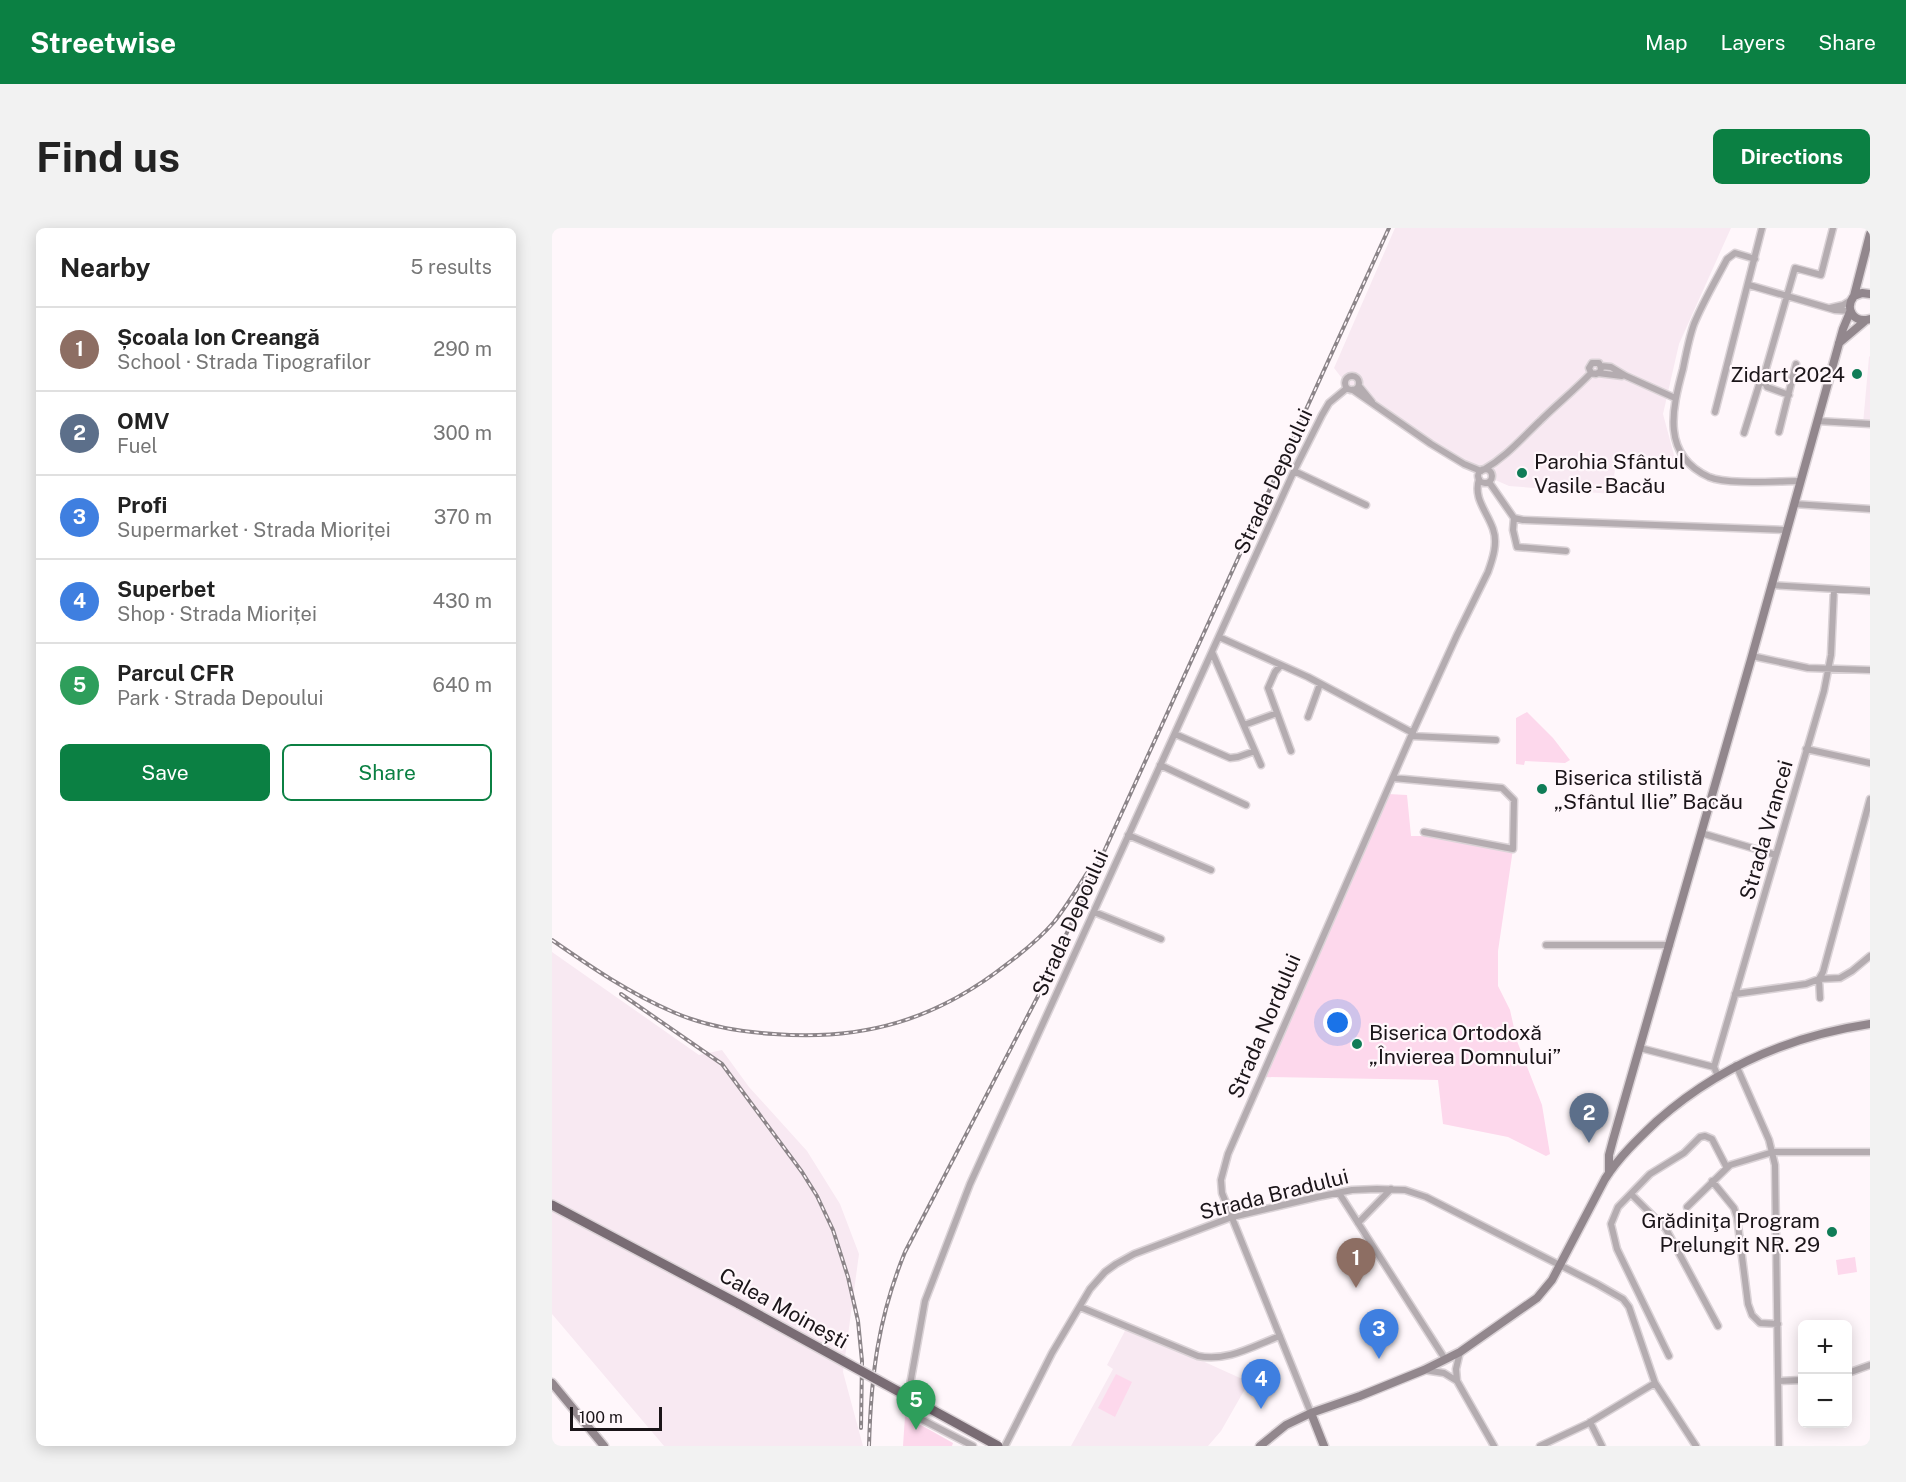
<!DOCTYPE html>
<meta charset="utf-8">
<style>
body{margin:0;font-family:"Public Sans",sans-serif;background:#f2f2f2;color:#222}
.controls{position:absolute;right:18px;bottom:18px;display:grid;overflow:hidden;border-radius:9px;box-shadow:0 3px 15px #0003}
.controls button{width:54px;height:54px;display:grid;place-items:center;padding:0;border:0;border-bottom:2px solid #e0e0e0;background:#fff;color:#222;font:30px sans-serif}
.scale{position:absolute;left:18px;bottom:15px;width:92px;box-sizing:border-box;padding-left:6px;border:3px solid #1b1519;border-top:0;font-size:16px;line-height:21px;white-space:nowrap;color:#1b1519;-webkit-text-stroke:4px #fff7fb;paint-order:stroke}
.you{position:absolute;left:786px;top:795px;width:21px;height:21px;margin:-15px;border:4px solid #fff;border-radius:50%;background:#1a73e8;box-shadow:0 0 0 9px #1a73e833}
.badge{display:grid;place-items:center;width:39px;height:39px;border-radius:50%;background:#0b8043;color:#fff;font-size:20px;font-weight:700}
.pin{position:absolute;translate:-50% -50px;filter:drop-shadow(0 2px 3px #0008)}
.pin::after{content:'';position:absolute;top:32px;width:21px;height:18px;background:inherit;clip-path:polygon(0 0,100% 0,50% 100%)}
.list{margin:0;padding:0;list-style:none}
h2{display:flex;justify-content:space-between;align-items:center;height:78px;margin:0;padding:0 24px;font-size:26px}
h2 small{font-size:20px;font-weight:400;color:#767676}
.list li{display:grid;grid-template-columns:39px 1fr auto;gap:18px;align-items:center;box-sizing:border-box;height:84px;padding:0 24px;border-top:2px solid #e0e0e0}
.list b{display:block;font-size:22px;white-space:nowrap}
.list p{margin:0;font-size:20px;white-space:nowrap;color:#767676}
.list em{font-size:20px;font-style:normal;color:#767676}
.actions{display:flex;gap:12px;padding:18px 24px}
.actions a{flex:1;padding:14px 0;border:2px solid #0b8043;border-radius:9px;text-align:center;font-size:21px;color:#0b8043}
.actions .main{background:#0b8043;color:#fff}
.map{position:relative;flex:none;width:1318px;height:1218px;overflow:hidden;border-radius:9px}
header{display:flex;align-items:center;gap:36px;box-sizing:border-box;height:84px;padding:0 30px;background:#0b8043;color:#fff}
header strong{font-size:28px}
nav{display:flex;gap:33px;margin-inline-start:auto;font-size:21px}
.intro{display:flex;align-items:center;justify-content:space-between;box-sizing:border-box;height:144px;padding:0 36px}
h1{margin:0;font-size:42px}
.button{padding:15px 27px;border-radius:9px;background:#0b8043;color:#fff;font-size:21px;font-weight:700}
main{display:flex;gap:36px;padding:0 36px}
aside{flex:1;background:#fff;border-radius:9px;box-shadow:0 3px 15px #0003}
.map>svg:first-child{display:block}
.built{fill:#f8e9f2}
.green{fill:#fdd8ec}
.lines{fill:none;stroke-linecap:round;stroke-linejoin:round}
.street-casing{stroke:#dbd3d7;stroke-width:9}
.secondary-casing{stroke:#dbd3d7;stroke-width:11}
.primary-casing{stroke:#dbd3d7;stroke-width:12}
.street{stroke:#b4acb0;stroke-width:6}
.secondary{stroke:#92878d;stroke-width:8}
.primary{stroke:#796c74;stroke-width:9}
.rail-casing{stroke:#8c8589;stroke-width:4}
.rail{stroke:#fff7fb;stroke-width:1.5;stroke-dasharray:4.5;stroke-linecap:butt}
.primary-bridge-casing{stroke:#dbd3d7;stroke-width:12;stroke-linecap:butt}
.primary-bridge{stroke:#796c74;stroke-width:9}
.poi-dot{fill:#107c57;stroke:#fff7fb;stroke-width:2}
.labels{text-anchor:middle;dominant-baseline:central;stroke-width:4.5;stroke-linejoin:round;paint-order:stroke}
.poi-label{font-size:21px;fill:#1b1519;stroke:#fff7fb;text-anchor:start}
.street-label{font-size:21px;fill:#1b1519;stroke:#fff7fb}
</style>
<header>
<strong>Streetwise</strong>
<nav><a>Map</a><a>Layers</a><a>Share</a></nav>
</header>
<div class="intro"><h1>Find us</h1><a class="button">Directions</a></div>
<main>
<aside>
<h2>Nearby<small>5 results</small></h2>
<ul class="list">
<li><span class="badge" style="background:#8d6e63">1</span><div><b>Școala Ion Creangă</b><p>School · Strada Tipografilor</p></div><em>290 m</em></li>
<li><span class="badge" style="background:#5c6f8a">2</span><div><b>OMV</b><p>Fuel</p></div><em>300 m</em></li>
<li><span class="badge" style="background:#3f7fe0">3</span><div><b>Profi</b><p>Supermarket · Strada Mioriței</p></div><em>370 m</em></li>
<li><span class="badge" style="background:#3f7fe0">4</span><div><b>Superbet</b><p>Shop · Strada Mioriței</p></div><em>430 m</em></li>
<li><span class="badge" style="background:#2e9e5b">5</span><div><b>Parcul CFR</b><p>Park · Strada Depoului</p></div><em>640 m</em></li>
</ul>
<div class="actions"><a class="main">Save</a><a>Share</a></div>
</aside>
<div class="map">
<svg width="1318" height="1218" viewBox="0 0 1318 1218">
<rect width="100%" height="100%" fill="#fff7fb"/>
<!-- built -->
<path class="built" d="M843 0H1179L1127 116 1111 186 1126 242 1063 241 1060 266 957 258 941 251 796 158 782 140Z
M1318 128V196H1311L1317 129Z
M0 724 147 827 170 822 197 859 255 923 288 976 307 1026 291 1144 311 1218H112L0 1086Z
M575 1099 697 1154 669 1203 656 1218H519L561 1141 555 1137Z"/>
<!-- green -->
<path class="green" d="M975 484 1001 510 1018 532 1013 535 973 533 972 537 964 536V490Z
M836 566 855 567 859 608H872V604L961 621 946 723V758L958 782 965 813 990 877 998 926 994 928 956 909 891 896 886 852 711 849Z
M1303 1029 1305 1044 1286 1047 1284 1032Z
M564 1146 580 1154 563 1189 546 1180Z
M353 1188 401 1215 400 1218H351Z"/>
<g class="lines">
<defs>
<path id="street" d="M1203 31 1183 25 1175 31C1164 52 1151 74 1142 96 1137 110 1134 126 1131 141 1120 181 1109 227 1157 249 1176 257 1226 253 1248 253
M1197 57 1283 82 1298 83
M1278 80 1291 77 1299 72
M1049 138 1059 139 1074 148 1123 170
M1046 145 1070 148
M793 155a7 7 0 1 1 14 0a7 7 0 1 1-14 0Z
M807 158 820 174
M801 162 879 216 912 236 929 243
M1237 167 1215 159 1211 151 1243 40 1269 47 1281 0
M1163 184 1210 0
M1265 193 1318 196
M1227 204 1244 136
M1192 205 1207 157 1212 152
M926 248a7 7 0 1 1 14 0a7 7 0 1 1-14 0Z
M931 242C954 229 969 211 988 193 1005 176 1023 162 1039 145L1037 140 1040 135H1047L1049 140 1048 144 1044 146 1039 145
M742 243 814 277
M937 254 962 290
M1242 276 1318 281
M962 290 971 292 1234 302
M962 290 961 302 965 319 1014 323
M1219 357 1318 363
M667 409 756 449 861 505
M660 424 709 537
M1200 428 1256 440 1318 442
M729 437 723 444 716 460 739 523
M756 489 768 456
M692 497 725 485
M623 506 678 530 686 529 703 523
M859 508 944 512
M1254 521 1318 535
M608 537 694 577
M841 550 950 560 962 572 961 621 872 604
M1149 605 1224 627
M576 607 659 642
M542 684 609 711
M994 717H1118
M1183 766 1254 756 1267 751 1288 750 1300 743 1318 728
M1268 770 1267 751 1271 744 1318 571
M1088 820 1162 839
M1184 837 1217 912 1223 937 1227 1218
M1166 848 1162 839 1272 463 1279 427 1282 361
M1160 953 1182 980 1185 989 1196 1076 1200 1087 1208 1095 1226 1096
M787 965 893 1131
M1079 966 1114 1001 1166 1098
M1135 979 1178 937 1221 924H1318
M806 995 839 961
M528 1079 646 1128C676 1134 701 1118 728 1108
M908 1124 904 1141 905 1153 942 1218
M1117 1128 1065 1021 1059 996 1066 979 1098 946 1132 925 1148 909 1153 908 1160 911 1175 940
M872 1142 892 1145 905 1153
M1296 1145 1318 1137
M1227 1153 1250 1152
M759 1185 670 965 669 952 676 926 859 508 905 407 936 344C941 330 946 315 941 301 935 283 921 271 927 251
M1038 1194 1050 1218
M421 1218 361 1187 354 1179 373 1073 418 956 742 243 770 187 777 175 795 160
M453 1218 500 1125 538 1061 553 1044 564 1036 582 1026 680 989 765 969 800 962 825 961 853 962 874 969 1045 1056 1071 1071 1077 1079 1103 1155 1144 1218
M988 1218 1035 1196 1103 1155"/>
<path id="secondary" d="M1318 66 1310 65 1302 68C1292 81 1302 96 1318 91
M1302 68 1318 6
M1287 115 1313 93
M1057 945V927L1061 912 1200 428 1291 101 1298 84
M0 1155 52 1218
M759 1185 772 1218
M708 1218 734 1197 759 1185 808 1168 872 1142 908 1124 985 1070 1000 1052 1053 951C1067 929 1086 911 1105 893 1166 839 1238 808 1318 796"/>
<path id="primary" d="M0 977 187 1076"/>
</defs>
<!-- street casing -->
<use href="#street" class="street-casing"/>
<!-- secondary casing -->
<use href="#secondary" class="secondary-casing"/>
<!-- primary casing -->
<use href="#primary" class="primary-casing"/>
<!-- street -->
<use href="#street" class="street"/>
<!-- secondary -->
<use href="#secondary" class="secondary"/>
<!-- primary -->
<use href="#primary" class="primary"/>
<defs>
<path id="rail" d="M0 712C39 739 77 765 121 784 153 798 188 804 222 806 311 813 384 792 455 736 471 724 489 709 502 694 514 679 525 661 535 645
M69 766 170 836 250 944 265 968 281 1002 296 1049 306 1093 310 1133 309 1200
M317 1218C319 1147 326 1090 353 1024L486 768 837 0"/>
</defs>
<!-- rail casing -->
<use href="#rail" class="rail-casing"/>
<!-- rail -->
<use href="#rail" class="rail"/>
<defs>
<path id="primary-bridge" d="M187 1076 446 1218"/>
</defs>
<!-- primary-bridge casing -->
<use href="#primary-bridge" class="primary-bridge-casing"/>
<!-- primary-bridge -->
<use href="#primary-bridge" class="primary-bridge"/>
</g>
<!-- markers -->
<g class="poi-dot">
<circle cx="1305" cy="146" r="6"/>
<circle cx="970" cy="245" r="6"/>
<circle cx="990" cy="561" r="6"/>
<circle cx="805" cy="816" r="6"/>
<circle cx="1280" cy="1004" r="6"/>
</g>
<g class="labels">
<!-- poi labels -->
<g class="poi-label">
<text x="1293" y="146" text-anchor="end">Zidart 2024</text>
<text x="982" y="233">Parohia Sfântul<tspan x="982" dy="24">Vasile - Bacău</tspan></text>
<text x="1002" y="549">Biserica stilistă<tspan x="1002" dy="24">„Sfântul Ilie” Bacău</tspan></text>
<text x="817" y="804">Biserica Ortodoxă<tspan x="817" dy="24">„Învierea Domnului”</tspan></text>
<text x="1268" y="992" text-anchor="end">Grădiniţa Program<tspan x="1268" dy="24">Prelungit NR. 29</tspan></text>
</g>
<!-- street labels -->
<g class="street-label">
<text transform="translate(721 253) rotate(-65)">Strada Depoului</text>
<text transform="translate(1214 602) rotate(-74)">Strada Vrancei</text>
<text transform="translate(518 695) rotate(-66)">Strada Depoului</text>
<text transform="translate(712 798) rotate(-67)">Strada Nordului</text>
<text transform="translate(722 966) rotate(-14)">Strada Bradului</text>
<text transform="translate(232 1080) rotate(29)">Calea Moinești</text>
</g>
</g>
</svg>
<div class="controls">
<button>+</button>
<button>−</button>
</div>
<div class="scale">100 m</div>
<div class="you"></div>
<div class="pin badge" style="left:804px;top:1060px;background:#8d6e63">1</div>
<div class="pin badge" style="left:1037px;top:915px;background:#5c6f8a">2</div>
<div class="pin badge" style="left:827px;top:1131px;background:#3f7fe0">3</div>
<div class="pin badge" style="left:709px;top:1181px;background:#3f7fe0">4</div>
<div class="pin badge" style="left:364px;top:1202px;background:#2e9e5b">5</div>
</div>
</main>
